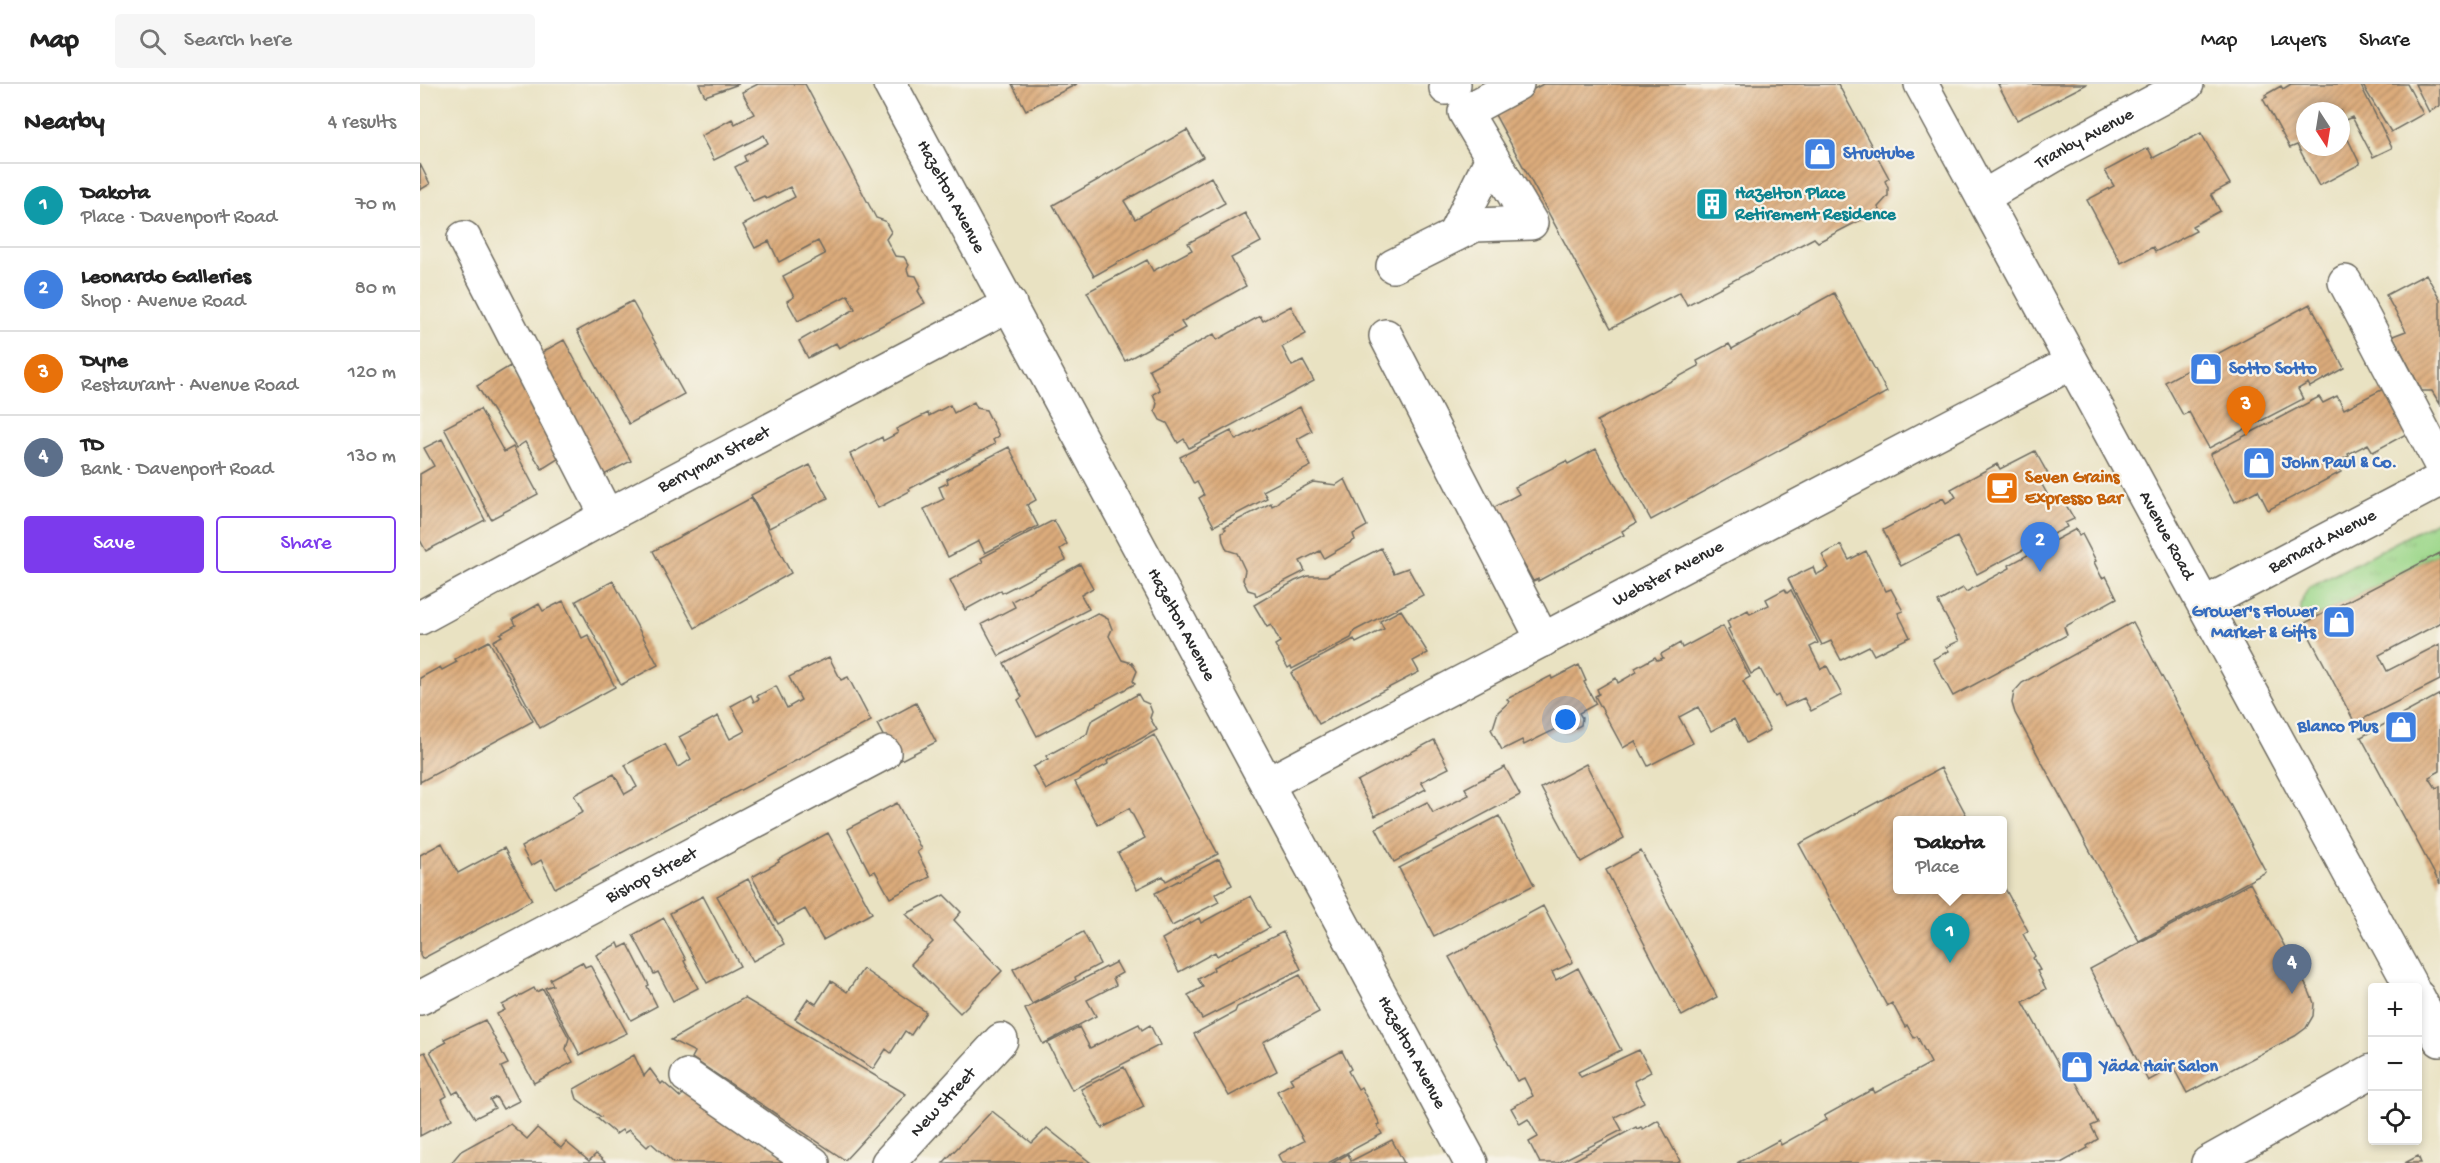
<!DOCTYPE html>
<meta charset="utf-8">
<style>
body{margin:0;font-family:"Gochi Hand",sans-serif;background:#f6f6f6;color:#222}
.controls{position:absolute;right:18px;bottom:18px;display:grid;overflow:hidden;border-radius:6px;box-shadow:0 3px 9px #0003}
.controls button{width:54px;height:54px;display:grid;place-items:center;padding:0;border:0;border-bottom:2px solid #e0e0e0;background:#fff;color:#222;font:30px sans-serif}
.compass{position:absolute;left:1876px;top:18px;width:54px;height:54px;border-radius:50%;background:#fff;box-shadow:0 3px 9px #0003;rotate:168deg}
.you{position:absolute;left:1146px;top:636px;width:21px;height:21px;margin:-15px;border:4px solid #fff;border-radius:50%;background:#1a73e8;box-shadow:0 0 0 9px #1a73e833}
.badge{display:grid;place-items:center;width:39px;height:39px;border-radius:50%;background:#7c3aed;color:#fff;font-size:20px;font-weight:700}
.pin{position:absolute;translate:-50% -50px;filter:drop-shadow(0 2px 3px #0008)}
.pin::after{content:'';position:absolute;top:32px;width:21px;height:18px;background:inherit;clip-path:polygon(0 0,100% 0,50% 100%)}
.popup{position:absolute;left:1473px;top:732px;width:114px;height:78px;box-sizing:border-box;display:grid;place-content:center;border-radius:6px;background:#fff;filter:drop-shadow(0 2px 4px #0005);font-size:20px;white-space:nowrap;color:#767676}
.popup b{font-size:22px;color:#222}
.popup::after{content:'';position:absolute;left:50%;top:100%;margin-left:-12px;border:12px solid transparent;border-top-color:#fff}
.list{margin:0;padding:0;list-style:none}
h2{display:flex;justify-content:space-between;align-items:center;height:78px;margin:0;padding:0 24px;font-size:26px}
h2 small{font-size:20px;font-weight:400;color:#767676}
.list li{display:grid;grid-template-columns:39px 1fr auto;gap:18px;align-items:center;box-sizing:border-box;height:84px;padding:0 24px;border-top:2px solid #e0e0e0}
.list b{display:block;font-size:22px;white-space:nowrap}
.list p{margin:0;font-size:20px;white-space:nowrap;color:#767676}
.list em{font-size:20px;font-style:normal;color:#767676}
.actions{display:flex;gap:12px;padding:18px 24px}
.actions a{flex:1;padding:14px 0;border:2px solid #7c3aed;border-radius:6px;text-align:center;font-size:21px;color:#7c3aed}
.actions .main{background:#7c3aed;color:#fff}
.icon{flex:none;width:33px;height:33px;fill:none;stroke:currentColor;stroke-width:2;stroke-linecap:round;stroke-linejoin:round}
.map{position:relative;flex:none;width:2020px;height:1079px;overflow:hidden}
header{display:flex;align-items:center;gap:36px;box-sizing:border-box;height:84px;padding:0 30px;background:#fff;border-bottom:2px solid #e0e0e0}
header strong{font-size:28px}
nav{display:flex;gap:33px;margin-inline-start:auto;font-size:21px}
.search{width:420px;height:54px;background:#f6f6f6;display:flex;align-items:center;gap:15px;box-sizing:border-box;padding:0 21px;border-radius:6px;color:#767676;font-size:22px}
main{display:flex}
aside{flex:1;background:#fff}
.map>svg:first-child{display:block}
.park{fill:url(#park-tufts);stroke:#64815a;stroke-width:1.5}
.building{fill:url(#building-hatch)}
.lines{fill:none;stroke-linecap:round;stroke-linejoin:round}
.minor-casing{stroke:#6e6b60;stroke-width:36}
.major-casing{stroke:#6e6b60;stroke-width:36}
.minor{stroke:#fff;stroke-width:33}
.major{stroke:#fff;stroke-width:33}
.labels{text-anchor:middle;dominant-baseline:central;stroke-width:4.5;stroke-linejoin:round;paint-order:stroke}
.street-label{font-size:18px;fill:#2b2b2b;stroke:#f7f3e8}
.shop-label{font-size:18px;font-weight:bold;fill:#366cbe;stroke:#f7f3e8;text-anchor:start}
.culture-label{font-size:18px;font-weight:bold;fill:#0d838f;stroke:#f7f3e8;text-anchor:start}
.food-label{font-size:18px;font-weight:bold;fill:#c56008;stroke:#f7f3e8;text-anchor:start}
</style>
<header>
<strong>Map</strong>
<div class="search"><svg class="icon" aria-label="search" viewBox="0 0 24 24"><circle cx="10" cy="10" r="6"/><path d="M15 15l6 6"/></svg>Search here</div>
<nav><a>Map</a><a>Layers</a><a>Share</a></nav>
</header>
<main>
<aside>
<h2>Nearby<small>4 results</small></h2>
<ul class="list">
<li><span class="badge" style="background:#0f9aa8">1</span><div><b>Dakota</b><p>Place · Davenport Road</p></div><em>70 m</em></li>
<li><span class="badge" style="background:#3f7fe0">2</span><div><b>Leonardo Galleries</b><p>Shop · Avenue Road</p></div><em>80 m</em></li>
<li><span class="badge" style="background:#e8710a">3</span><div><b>Dyne</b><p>Restaurant · Avenue Road</p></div><em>120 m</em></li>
<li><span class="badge" style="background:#5c6f8a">4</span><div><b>TD</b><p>Bank · Davenport Road</p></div><em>130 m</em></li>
</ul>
<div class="actions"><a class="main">Save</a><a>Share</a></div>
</aside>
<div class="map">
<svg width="2020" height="1079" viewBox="0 0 2020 1079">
<defs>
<pattern id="park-tufts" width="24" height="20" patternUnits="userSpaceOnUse" patternTransform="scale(1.5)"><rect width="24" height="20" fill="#9cd78a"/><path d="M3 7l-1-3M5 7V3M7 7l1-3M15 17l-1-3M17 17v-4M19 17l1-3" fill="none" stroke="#87b977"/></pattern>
<pattern id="building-hatch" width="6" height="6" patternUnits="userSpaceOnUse" patternTransform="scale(1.5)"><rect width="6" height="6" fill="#dcac7c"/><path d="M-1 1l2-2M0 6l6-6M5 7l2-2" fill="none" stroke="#b38c66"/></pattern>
</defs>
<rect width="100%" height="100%" fill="#f7f3e8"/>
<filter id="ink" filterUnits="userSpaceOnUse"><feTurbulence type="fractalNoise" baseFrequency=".0167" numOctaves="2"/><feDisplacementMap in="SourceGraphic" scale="12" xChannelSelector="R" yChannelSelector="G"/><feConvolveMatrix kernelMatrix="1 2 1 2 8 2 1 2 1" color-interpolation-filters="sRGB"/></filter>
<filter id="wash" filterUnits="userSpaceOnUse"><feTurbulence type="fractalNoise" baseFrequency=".008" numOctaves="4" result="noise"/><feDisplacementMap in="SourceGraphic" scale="24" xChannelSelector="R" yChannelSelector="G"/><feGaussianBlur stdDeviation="1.35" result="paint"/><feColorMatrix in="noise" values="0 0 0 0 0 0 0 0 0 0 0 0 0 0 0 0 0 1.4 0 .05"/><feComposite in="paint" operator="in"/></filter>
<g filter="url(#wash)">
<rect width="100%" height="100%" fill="#e9e2c2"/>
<!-- park -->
<path class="park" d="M2020 435V469L1883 540C1879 527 1880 512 1891 503Z"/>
<g id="blocks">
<!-- building -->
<path class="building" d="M279 0H319L285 12Z
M338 0H385L456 134 465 137 471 148 466 155 475 172 484 173 489 181 487 185 489 191 496 192 501 202 498 207 505 219 419 264 416 259 388 274 379 257 435 225 428 211 378 237 367 217 374 213 363 192 405 170 398 157 359 178 349 157 335 164 323 141 375 113 370 103 346 115 344 112 333 117 315 83 326 77 324 72 348 59 344 51 294 76 281 52 312 35 315 40 334 30 322 8Z
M592 0H657L606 26Z
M1123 0H1418L1469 94 1465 97 1468 104V112L1458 123 1460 126 1398 158 1394 154 1267 221 1260 208 1191 244 1073 27Z
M1578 0H1667L1597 36Z
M1871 0H1940L1972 64 1953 73 1932 33 1921 38V27H1885V63H1921V41L1940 80 1899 102 1877 61 1870 64 1843 15 1847 13 1845 11 1861 2 1863 5Z
M1942 0H1987L2003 30 1971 48Z
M1995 0H2020V22L2009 28Z
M767 46 783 73 704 117 715 135 791 93 805 119 674 192 633 121Z
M1781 49 1810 100 1791 110 1800 127 1772 142 1776 147 1735 168 1733 163 1701 179 1667 116 1694 102 1685 87 1728 64 1733 74Z
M0 80 10 100 0 106Z
M825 129 841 158 811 174 826 202 761 238 765 244 705 277 667 208 727 176 733 187 772 166 768 159Z
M2006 190 2020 215V320L2012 307H2002L1973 252 1986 247 1966 211Z
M1414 209 1467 308 1231 436 1177 337 1279 282 1277 277 1309 260 1312 265Z
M212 217 264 310 209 340 157 247Z
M1890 220 1924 284 1890 303 1888 299 1878 305 1883 315 1789 364 1769 328 1763 331 1745 298Z
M871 222 886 250 862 263 872 282 883 277 894 297 769 364 764 355 758 359 747 339 740 336 735 327 737 319 733 310 740 306 729 285 794 250 797 256 840 232 843 237Z
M144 256 211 377 182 392 115 272Z
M90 282 144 371 122 385 105 358 96 364 57 302Z
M1965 304 1988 349 1953 368 1948 360 1928 370 1929 372 1916 379 1921 388 1848 426 1838 406 1815 418 1790 370 1899 313 1903 319 1917 312 1924 325Z
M554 318 557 324 566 326 579 352 573 356 575 360 489 405 490 407 458 424 430 370 462 353 463 357 478 349 476 345 508 329 509 332 530 321 534 329Z
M880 323 892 347 877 355 891 382 843 407 847 414 794 442 779 414 784 411 777 398 774 400 760 373 811 347 816 356Z
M60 325 84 368 93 363 118 410 71 435 24 344Z
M22 355 65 436 6 467 0 456V390L14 382 4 364Z
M589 363 616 416 607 421 618 442 565 469 559 457 528 473 504 425 524 415 519 403 528 399 527 395Z
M1176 365 1216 439 1202 447 1204 451 1118 497V495L1113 497 1073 424 1099 410 1095 403 1146 377 1148 380Z
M1615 367 1629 392 1620 397 1631 417 1641 412 1654 435 1645 439 1647 443 1557 490 1537 453 1481 482 1463 446 1523 414 1526 419 1536 413 1531 405 1577 380 1580 385Z
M390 381 408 414 349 444 331 411Z
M925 395 947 442 933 450 935 456 904 474 900 467 880 477 885 487 836 512 835 508 828 506 823 496 825 486 817 469 807 466 803 457 802 448 806 445 804 443 851 419 852 422 856 420 861 415 893 398 916 401Z
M331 414 371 489 275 544 233 467Z
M634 436 647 460 640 465 646 476 582 509 581 506 545 526 530 496 563 478 561 474Z
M1656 445 1659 452 1662 450 1676 477 1674 478 1682 494 1686 492 1697 514 1644 543 1647 551 1533 612 1513 575 1529 567 1526 563 1539 557 1518 518 1543 504 1546 508 1590 484 1589 481Z
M1421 461 1429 476 1446 467 1466 507 1471 505 1483 527 1478 529 1490 553 1454 571 1449 562 1421 576 1411 557 1402 561 1368 495 1393 483 1396 491 1409 484 1402 471Z
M961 464 974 489 988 484 1003 511 934 547 931 554 872 585 871 582 868 584 855 561 860 558 851 541 847 543 834 521 875 497 888 492H906Z
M2020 469V539L1959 571 1967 587 2020 560V596L1935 639 1883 540Z
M660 480 673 504 661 511 669 525 579 572 562 540 595 523 592 517Z
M193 497 238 581 201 601 156 517Z
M1365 505 1367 509 1371 506 1398 559 1390 563 1401 585 1407 582 1422 611 1391 627 1384 614 1364 623 1358 611 1355 613 1340 585 1331 590 1308 545 1310 544 1307 537 1328 526 1330 530 1349 521 1346 515Z
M143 517 162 554 168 551 195 603 120 644 73 557 82 552 80 550 96 541 93 535 119 520 123 527Z
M981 526 1008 569 993 577 999 588 899 640 871 589 934 555 936 559 964 545 960 537Z
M677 529 688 535 692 545 689 552 702 576 712 579 717 587 713 597 715 600 617 652 598 616 602 613 584 579Z
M1713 538 1846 788 1719 857 1595 629 1592 619 1594 608 1602 599Z
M1303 542 1330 593 1323 597 1350 646 1326 659 1314 635 1291 647 1278 623 1259 633 1273 659 1228 682 1215 657 1203 664 1175 612 1179 610 1177 605 1196 594 1198 599 1217 588 1215 584 1235 573 1237 576 1243 574 1241 570 1260 559 1262 564Z
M69 557 113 637 0 698V594L20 583 22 586 37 578 35 575Z
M409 573 421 596 428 593 451 637 135 804 121 776 111 782 101 763 163 728 154 711 194 690 205 710 217 703 205 681 245 660 257 683 262 681 271 675 259 653 298 632 310 655 325 647 311 622 331 611 334 618 339 615 337 612 356 602 367 624 381 616 369 593Z
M1159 581 1166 597 1164 598 1176 620 1159 629 1162 634 1161 641 1146 649 1138 644 1104 661 1102 656 1082 666 1071 645 1073 644 1078 628 1089 618 1087 615 1131 592 1132 595Z
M718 610 722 617 729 620 732 628 730 634 737 646 626 706 613 683 628 675 626 672 667 650 671 637Z
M2020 610V687L2009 693 2016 704 2020 702V800L1941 653Z
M496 619 516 658 477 678 457 640Z
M734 651 798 770 746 797 743 792 717 805 698 769 725 754 709 724 678 741 655 698 688 680 687 677Z
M1014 656 1029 684 1001 698 1006 705 955 732 937 697Z
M1166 680 1204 754 1161 778 1121 704Z
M1085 683 1100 711 974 778 956 744 1007 718 1013 729 1049 711 1045 704Z
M1521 684 1549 736H1478V806H1582V799L1608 847 1603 850 1615 872 1613 874 1620 886 1617 887 1626 905 1603 918 1643 989 1649 985 1678 1039 1671 1042 1678 1055 1667 1062 1668 1064 1641 1079H1317L1359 1056 1361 1061 1406 1036 1404 1032 1453 1005 1455 1009 1511 979 1497 952 1494 954 1487 941 1485 943 1472 919 1467 922 1379 760Z
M477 719 501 765 497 768 510 793 470 814 455 787 450 789 427 745Z
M1079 732 1114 801 1014 852 979 784Z
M408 749 452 829 403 856 385 825 358 840 332 793 359 778 358 776Z
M22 759 38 789 84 764 112 816 2 875 0 871V771Z
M1221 767 1297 913 1262 932 1186 786Z
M799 775 812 801 795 810 799 818 752 842 735 809Z
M328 795 364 860 333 877 297 812Z
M1830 799 1889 907 1894 919 1893 932 1886 944 1875 952 1767 1009 1753 983 1728 997 1670 885Z
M524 811 541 828 534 836 582 887 540 929 491 880 513 858 486 830Z
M283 812 320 882 287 899 250 829Z
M831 812 849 844 797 872 795 868 759 888 742 855 779 834 781 839Z
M1123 822 1153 878 1132 888 1136 896 1158 884 1201 966 1158 988 1161 993 1219 966 1231 988 1214 997 1224 1018 1195 1033 1202 1046 1138 1079H1120L1109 1058 1118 1053 1116 1049 1108 1035 1100 1040 1091 1024 1113 1012 1104 994 1097 997 1029 873Z
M244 834 266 876 264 877 278 904 253 917 238 888 234 890 213 851Z
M663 848 680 880 655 893 656 896 612 920 593 885Z
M863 848 881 885 782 935 768 911 783 903 778 895 794 886 793 883Z
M198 859 200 864 208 860 229 901 227 902 237 922 211 936 176 871Z
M162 878 165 883 170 881 207 949 160 971 125 904 133 901 130 895Z
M696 878 702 889 693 894 696 901 667 916 676 932 623 960 605 925Z
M443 885 506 928 491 951 485 947 471 969 466 965 453 985 375 935 388 915 396 920 411 897 427 908Z
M880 891 899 928 843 958 857 987 809 1012 774 950 815 928 817 923Z
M114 904 116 908 123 905 149 954 146 965 153 978 114 999 77 930 85 926 82 921Z
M324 914 486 1010 425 1076 272 974 275 968 251 956Z
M65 936 88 980 81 983 99 1017 83 1025 76 1013 70 1016 75 1024 55 1034 38 1007 33 1010 10 967 27 958 24 955Z
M719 940 722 946 730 941 740 961 652 1006 628 959 659 943 670 964Z
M922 967 931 985 928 987 938 1005 941 1003 960 1040 957 1041 962 1050 908 1079H862L858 1071 884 1057 857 1007 873 999 870 994Z
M5 968 27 1012 22 1015 32 1035 0 1052V970Z
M214 971 224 992 230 985 241 1000 243 998 260 1013 266 1007 373 1079H254L231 1059 227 1063 209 1046 204 1049 202 1046 196 1050 177 1034 181 1033 157 1015 154 1005Z
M704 983 724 1023 682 1044 661 1005Z
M572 1027 612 1059 627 1044 671 1079H523Z
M1238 1036 1260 1077 1257 1079H1149L1216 1043 1217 1045 1221 1043 1223 1045Z
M90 1040 107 1055 117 1044 141 1064 146 1058 169 1077 176 1070 186 1079H31L41 1067Z
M972 1056 984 1079H912L928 1070 931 1077Z
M1998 1072 2001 1079H1985Z"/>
</g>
</g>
<g filter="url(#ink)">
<use href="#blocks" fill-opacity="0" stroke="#6e6b60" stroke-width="1.5"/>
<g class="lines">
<defs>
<g id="minor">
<path id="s1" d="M470 0 1051 1079"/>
<path d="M1026 4 1034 0"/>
<path id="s2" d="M1563 113 1638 69 1767 0"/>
<path d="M1034 151 1072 74"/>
<path d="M44 154 187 432"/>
<path d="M973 182 1055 141 1111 139 1045 28 1097 0"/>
<path d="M1925 198 2020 379"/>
<path d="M966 252 1123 556"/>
<path id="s3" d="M1784 520 2020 396"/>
<path id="s4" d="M0 534 187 432 590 220"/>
<path id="s5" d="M847 700 1651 279"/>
<path id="s6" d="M0 914 464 669"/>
<path d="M267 992 393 1079"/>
<path id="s7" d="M468 1079 581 956"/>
</g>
<g id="major">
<path id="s8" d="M1501 0 1992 904"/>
<path d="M1998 913 2020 956"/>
<path d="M1788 1079 1952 987"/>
</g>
</defs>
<!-- minor casing -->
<use href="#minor" class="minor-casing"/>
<!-- major casing -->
<use href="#major" class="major-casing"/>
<!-- minor -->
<use href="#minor" class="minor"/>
<!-- major -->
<use href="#major" class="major"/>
</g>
</g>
<!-- icons -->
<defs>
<symbol id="shop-square" viewBox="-11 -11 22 22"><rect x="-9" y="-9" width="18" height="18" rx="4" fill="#3f7fe0" stroke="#f7f3e8"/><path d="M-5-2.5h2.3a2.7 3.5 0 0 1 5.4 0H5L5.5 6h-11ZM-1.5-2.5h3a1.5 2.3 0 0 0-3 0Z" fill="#fff"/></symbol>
<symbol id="building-square" viewBox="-11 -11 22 22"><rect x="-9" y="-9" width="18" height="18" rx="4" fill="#0f9aa8" stroke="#f7f3e8"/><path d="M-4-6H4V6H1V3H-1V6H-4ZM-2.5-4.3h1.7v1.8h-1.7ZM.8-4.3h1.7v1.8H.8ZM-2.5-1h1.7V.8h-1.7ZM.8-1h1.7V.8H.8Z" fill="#fff"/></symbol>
<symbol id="cafe-square" viewBox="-11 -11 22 22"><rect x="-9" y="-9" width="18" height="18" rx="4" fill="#e8710a" stroke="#f7f3e8"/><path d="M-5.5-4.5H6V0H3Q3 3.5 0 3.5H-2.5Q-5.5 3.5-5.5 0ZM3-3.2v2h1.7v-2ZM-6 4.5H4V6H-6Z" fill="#fff"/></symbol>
</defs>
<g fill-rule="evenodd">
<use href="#shop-square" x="1381" y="51" width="38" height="38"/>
<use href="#building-square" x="1273" y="101" width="38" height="38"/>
<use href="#shop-square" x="1767" y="266" width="38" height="38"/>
<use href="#shop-square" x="1820" y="360" width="38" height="38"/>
<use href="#cafe-square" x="1563" y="385" width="38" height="38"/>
<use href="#shop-square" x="1900" y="519" width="38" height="38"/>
<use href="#shop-square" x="1962" y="624" width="38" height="38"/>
<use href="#shop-square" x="1638" y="964" width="38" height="38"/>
</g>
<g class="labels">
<!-- street labels -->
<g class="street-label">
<text stroke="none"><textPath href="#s2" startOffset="117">Tranby Avenue</textPath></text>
<text stroke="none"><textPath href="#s1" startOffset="128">Hazelton Avenue</textPath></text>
<text stroke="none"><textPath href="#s4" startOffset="334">Berryman Street</textPath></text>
<text stroke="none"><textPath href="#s8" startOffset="514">Avenue Road</textPath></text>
<text stroke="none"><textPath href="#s3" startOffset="134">Bernard Avenue</textPath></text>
<text stroke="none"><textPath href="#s5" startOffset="453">Webster Avenue</textPath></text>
<text stroke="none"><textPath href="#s1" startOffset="614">Hazelton Avenue</textPath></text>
<text stroke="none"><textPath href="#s6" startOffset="262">Bishop Street</textPath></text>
<text stroke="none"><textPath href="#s1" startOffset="1100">Hazelton Avenue</textPath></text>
<text stroke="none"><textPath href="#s7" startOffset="82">New Street</textPath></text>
</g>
<!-- shop labels -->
<g class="shop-label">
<text x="1423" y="70">Structube</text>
<text x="1809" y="285">Sotto Sotto</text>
<text x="1862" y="379">John Paul &amp; Co.</text>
<text x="1896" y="528" text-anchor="end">Grower's Flower<tspan x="1896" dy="21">Market &amp; Gifts</tspan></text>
<text x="1958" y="643" text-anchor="end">Blanco Plus</text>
<text x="1680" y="983">Yäda Hair Salon</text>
</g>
<!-- culture labels -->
<g class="culture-label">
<text x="1315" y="110">Hazelton Place<tspan x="1315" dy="21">Retirement Residence</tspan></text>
</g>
<!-- food labels -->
<g class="food-label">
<text x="1605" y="394">Seven Grains<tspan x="1605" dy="21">Expresso Bar</tspan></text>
</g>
</g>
</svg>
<div class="controls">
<button>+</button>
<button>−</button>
<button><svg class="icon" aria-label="locate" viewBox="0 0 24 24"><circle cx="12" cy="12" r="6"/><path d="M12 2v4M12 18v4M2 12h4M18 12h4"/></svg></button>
</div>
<svg class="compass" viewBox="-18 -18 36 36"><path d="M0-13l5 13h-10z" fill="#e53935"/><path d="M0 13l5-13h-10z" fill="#767676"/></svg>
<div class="you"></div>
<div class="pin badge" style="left:1530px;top:879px;background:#0f9aa8">1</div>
<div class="popup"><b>Dakota</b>Place</div>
<div class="pin badge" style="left:1620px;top:488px;background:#3f7fe0">2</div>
<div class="pin badge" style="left:1826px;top:352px;background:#e8710a">3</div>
<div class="pin badge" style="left:1872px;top:910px;background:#5c6f8a">4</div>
</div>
</main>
